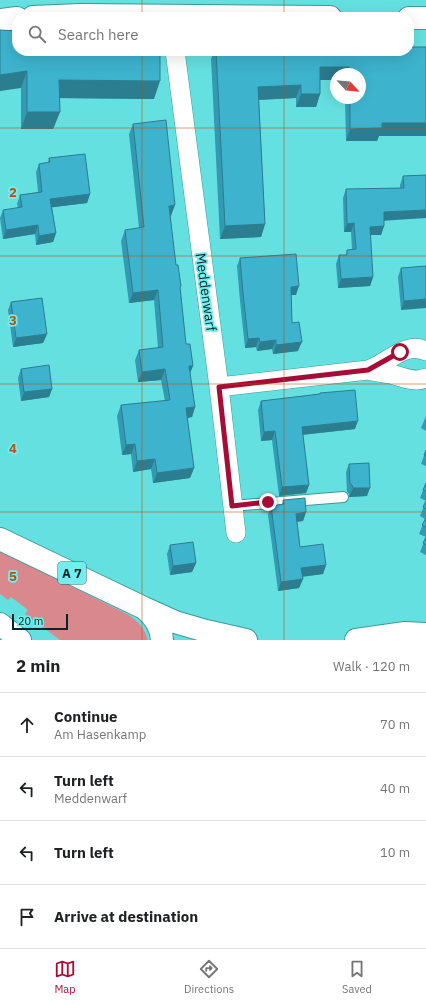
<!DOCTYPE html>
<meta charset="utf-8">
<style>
body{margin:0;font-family:"IBM Plex Sans",sans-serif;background:#f2f2f2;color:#202124}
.compass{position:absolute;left:330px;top:68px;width:36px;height:36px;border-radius:50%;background:#fff;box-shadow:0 4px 16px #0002;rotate:116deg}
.scale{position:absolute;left:12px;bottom:10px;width:56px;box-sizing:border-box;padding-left:4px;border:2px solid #002727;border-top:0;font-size:11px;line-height:14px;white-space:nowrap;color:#002727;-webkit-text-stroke:3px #74edee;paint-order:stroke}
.stop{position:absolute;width:12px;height:12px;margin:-9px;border:3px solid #a60c36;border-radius:50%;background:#fff}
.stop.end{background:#a60c36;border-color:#fff;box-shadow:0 1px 4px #0008}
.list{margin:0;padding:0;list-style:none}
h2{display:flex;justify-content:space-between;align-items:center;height:52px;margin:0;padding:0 16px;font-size:17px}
h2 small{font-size:13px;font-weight:400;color:#757577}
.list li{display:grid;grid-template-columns:26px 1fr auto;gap:12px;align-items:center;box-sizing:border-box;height:64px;padding:0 16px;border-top:1px solid #e0e0e0}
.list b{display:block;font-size:15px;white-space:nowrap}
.list p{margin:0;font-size:13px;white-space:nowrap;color:#757577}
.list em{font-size:13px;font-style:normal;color:#757577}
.icon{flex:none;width:22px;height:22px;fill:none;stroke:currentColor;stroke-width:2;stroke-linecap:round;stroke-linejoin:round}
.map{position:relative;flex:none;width:426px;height:640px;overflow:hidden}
.search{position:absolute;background:#fff;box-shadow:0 4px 16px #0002;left:12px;right:12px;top:12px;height:44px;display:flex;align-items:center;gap:10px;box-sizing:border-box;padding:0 14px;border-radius:16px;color:#757577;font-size:15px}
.sheet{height:308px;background:#fff}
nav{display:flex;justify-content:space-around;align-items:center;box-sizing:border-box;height:56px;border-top:1px solid #e0e0e0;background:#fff;font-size:11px;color:#757577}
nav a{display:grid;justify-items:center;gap:2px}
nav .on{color:#a60c36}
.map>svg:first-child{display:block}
.green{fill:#d9898e}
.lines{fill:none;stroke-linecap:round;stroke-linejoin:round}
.lane-casing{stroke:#3b9a9a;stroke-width:12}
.street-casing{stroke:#3b9a9a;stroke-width:20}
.secondary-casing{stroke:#3b9a9a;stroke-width:24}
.highway-casing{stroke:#3b9a9a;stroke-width:24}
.lane{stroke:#fff;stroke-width:10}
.street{stroke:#fff;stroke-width:19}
.secondary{stroke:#fff;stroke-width:22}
.highway{stroke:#fff;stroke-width:22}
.wall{fill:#349ab1}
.shaded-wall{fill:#2b7d90}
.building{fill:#3db3ce;stroke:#2b7d90}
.route{stroke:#a60c36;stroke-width:5}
.grid{fill:none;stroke:#ba4f11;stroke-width:1;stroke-opacity:0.55}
.labels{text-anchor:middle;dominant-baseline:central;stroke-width:3.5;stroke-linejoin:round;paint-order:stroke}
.shield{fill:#74edee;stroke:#236263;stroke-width:1}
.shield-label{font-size:13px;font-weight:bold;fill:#002727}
.street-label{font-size:14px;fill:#002727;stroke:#74edee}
.grid-label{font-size:13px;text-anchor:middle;font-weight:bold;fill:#ba4f11;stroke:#74edee;stroke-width:3.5;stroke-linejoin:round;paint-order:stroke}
</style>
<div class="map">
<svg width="426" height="640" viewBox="0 0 426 640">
<rect width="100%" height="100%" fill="#65e0e0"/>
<!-- green -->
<path class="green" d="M0 551 127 614C138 621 144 627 148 640H60L25 614 28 610 11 597 8 600 0 594Z"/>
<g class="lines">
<defs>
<path id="lane" d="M232 506 343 497"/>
<path id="street" d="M175 51 219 387 236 533
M368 370C373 368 378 366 382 363 396 355 410 343 426 351
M219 387 368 370C376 372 383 373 391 374 402 377 415 383 426 378"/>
<path id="secondary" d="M33 17 80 15 330 17
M409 18H426
M0 20 17 18
M356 640 405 633 426 634"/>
<path id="highway" d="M0 539 144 608 175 622 206 631 246 640
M145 609C155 617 161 627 162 640
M0 624 20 640"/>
</defs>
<!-- lane casing -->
<use href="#lane" class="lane-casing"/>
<!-- street casing -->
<use href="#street" class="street-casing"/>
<!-- secondary casing -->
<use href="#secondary" class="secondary-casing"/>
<!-- highway casing -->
<use href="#highway" class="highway-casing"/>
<!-- lane -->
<use href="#lane" class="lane"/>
<!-- street -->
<use href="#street" class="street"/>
<!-- secondary -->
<use href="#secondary" class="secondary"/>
<!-- highway -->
<use href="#highway" class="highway"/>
</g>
<!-- wall -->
<path class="wall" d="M17 51 154 99 59 98 60 112 53 129H21V88Z
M214 51H409L377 141H346L345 98H360V74H336V80H320V94L316 107H296V98L259 100 265 224 261 237 220 239 211 59Z
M133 124 171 216H170L176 265 181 286 180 288 186 344 195 407 192 417 187 418 194 468 190 478 153 483 151 469 133 472 131 454 122 455 117 416 121 405 165 401 161 380 138 382 135 360 139 350 158 348 154 300 129 303 121 241 125 230 139 228 129 134Z
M49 158 90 194 87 203 52 207 56 233 53 242 36 245 35 234 3 239 0 218 3 210 18 208 17 204 20 195 38 192 36 172 39 164 48 162Z
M426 175 384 221V226L381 235H370L373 277 370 286 338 288 336 264 339 255H346L347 250H352L351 232H344L343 198 346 189 400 188V185L403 176Z
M240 258 296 295H291L292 323 298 351 273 354 272 349 257 351 256 347 245 348 240 301 237 266Z
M426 266 401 310 398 277 401 268Z
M11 302 47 334 43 343 13 347 8 310Z
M21 369 52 389 49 397 21 401 18 378Z
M320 393 355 429 303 435 309 485 306 493 279 496 272 440 261 441 258 410 261 401 320 394Z
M426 416V431L421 428Z
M426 450V466L421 464Z
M349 464 367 496 349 497V494L347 492 346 472Z
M426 483V555L420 552 426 537 419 534 425 519 420 516 426 501 420 498Z
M283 500 306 512 303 521 297 522 300 547 326 565 323 574 302 577 303 579 299 588 278 591 268 515 271 506 282 504Z
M170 545 196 563 192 572 170 575 167 554Z"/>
<!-- shaded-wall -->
<path class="shaded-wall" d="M320 67H349L347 74H336V80H316Z
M27 71 21 88 0 91V75Z
M59 80 160 81 154 99 53 98Z
M301 85 296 98 254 100 258 87Z
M301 94H320L316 107H296Z
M27 112H60L53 129H21Z
M382 123H426V136H379L377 141H346L350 129Z
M90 194 87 203 47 208 50 199Z
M175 205 171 216 165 217 169 206Z
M426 210V218L380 221 384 212Z
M354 223 351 232H344L347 224Z
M265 224 261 237 220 239 225 226Z
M38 225 35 234 3 239 6 230Z
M384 226 381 235H367L370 227Z
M56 233 53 242 36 245 39 236Z
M373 277 370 286 338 288 341 279Z
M299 286 296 295H287L291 287Z
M158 290 154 300 129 303 133 293Z
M426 299V308L401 310 404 301Z
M47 334 43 343 13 347 16 338Z
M259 338 256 347 245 348 248 339Z
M276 340 272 349 257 351 260 342Z
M302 342 298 351 273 354 276 345Z
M189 366H193L189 376Z
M165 369 161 380 138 382 142 372Z
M52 389 49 397 21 401 24 392Z
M195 407 192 417 182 419 186 408Z
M358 421 355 429 299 435 302 427Z
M275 431 272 440 261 441 264 432Z
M135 444 131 454 122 455 126 445Z
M155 459 151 469 133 472 137 461Z
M194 468 190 478 153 483 157 473Z
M309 485 306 493 279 496 282 487Z
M353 488H370L367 496 349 497Z
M306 512 303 521 292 522 296 514Z
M196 563 192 572 170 575 173 566Z
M326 565 323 574 298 577 301 568Z
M303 579 299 588 278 591 281 582Z"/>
<!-- building -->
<path class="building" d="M0 30 17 31V51H160V81L59 80 60 112H27V71L0 75Z
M409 47H426V123H382V128L350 129V98H360V74H349V67H320V94H301V85L258 87 265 224 225 226 216 51H409Z
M166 120 175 205 169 206 176 265H178L181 286 180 287 186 344H190L193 366H189L195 407 186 408 194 468 157 473 155 459 137 461 135 444 126 445 121 405 170 400 165 369 142 372 139 350 163 347 158 290 133 293 125 230 144 227 133 124Z
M85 154 90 194 50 199 56 233 39 236 38 225 6 230 3 210 22 207 20 195 42 192 39 164 50 162 49 158Z
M426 175V210L384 212V226L370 227 373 277 341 279 339 255H347V250L356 249 354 223 347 224 346 189 404 188 403 176Z
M296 254 299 286 291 287 292 323 299 322 302 342 276 345V340L260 342 259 338 248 339 243 293 240 258Z
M426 266V299L404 301 401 268Z
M42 298 47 334 16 338 11 302Z
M49 365 52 389 24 392 21 369Z
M355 390 358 421 302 427 309 485 282 487 275 431 264 432 261 401 320 394V393Z
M426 450V456L424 455Z
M369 463 370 488H353L352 485 350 483 349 464Z
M426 483V491L423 490Z
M305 498 306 512 296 514 300 547 323 544 326 565 301 568 303 579 281 582 271 506 284 504 283 500Z
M426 501V509L423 507Z
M426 518V527L422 525Z
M426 537V545L423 543Z
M193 542 196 563 173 566 170 545Z"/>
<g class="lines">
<!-- route -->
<path class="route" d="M268 502 232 506 219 387 368 370 400 352"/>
</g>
<!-- grid -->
<path class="grid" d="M142 0V17M284 0V17M142 51V640M284 51V640M0 128H426M0 256H426M0 384H426M0 512H426"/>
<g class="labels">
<!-- shield labels -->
<rect class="shield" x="58" y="562" width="28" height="22" rx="3"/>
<g class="shield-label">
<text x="72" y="573">A 7</text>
</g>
<!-- street labels -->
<g class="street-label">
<text transform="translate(206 292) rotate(82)">Meddenwarf</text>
</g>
</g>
<g class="grid-label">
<text x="13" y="197">2</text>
<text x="13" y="325">3</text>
<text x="13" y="453">4</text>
<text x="13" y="581">5</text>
</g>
</svg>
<svg class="compass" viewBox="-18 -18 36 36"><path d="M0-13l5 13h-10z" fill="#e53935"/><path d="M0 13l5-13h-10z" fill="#757577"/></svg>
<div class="scale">20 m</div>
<div class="stop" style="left:400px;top:352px"></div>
<div class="stop end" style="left:268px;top:502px"></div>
<div class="search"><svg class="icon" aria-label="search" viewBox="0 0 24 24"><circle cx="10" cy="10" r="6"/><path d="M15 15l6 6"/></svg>Search here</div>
</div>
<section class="sheet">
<h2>2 min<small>Walk · 120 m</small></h2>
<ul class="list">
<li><svg class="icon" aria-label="ahead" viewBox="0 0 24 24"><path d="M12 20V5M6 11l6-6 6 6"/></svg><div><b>Continue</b><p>Am Hasenkamp</p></div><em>70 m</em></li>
<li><svg class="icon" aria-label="left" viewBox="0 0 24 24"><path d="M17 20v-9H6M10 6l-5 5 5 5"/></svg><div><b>Turn left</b><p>Meddenwarf</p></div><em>40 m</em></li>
<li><svg class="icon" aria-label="left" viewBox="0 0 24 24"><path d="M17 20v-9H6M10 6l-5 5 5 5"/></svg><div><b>Turn left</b></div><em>10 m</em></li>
<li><svg class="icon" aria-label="arrive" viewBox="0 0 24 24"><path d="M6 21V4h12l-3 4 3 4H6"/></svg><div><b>Arrive at destination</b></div></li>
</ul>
</section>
<nav>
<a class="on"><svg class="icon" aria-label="map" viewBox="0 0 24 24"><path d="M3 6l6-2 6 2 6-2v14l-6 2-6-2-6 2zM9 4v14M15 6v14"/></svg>Map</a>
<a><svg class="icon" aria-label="directions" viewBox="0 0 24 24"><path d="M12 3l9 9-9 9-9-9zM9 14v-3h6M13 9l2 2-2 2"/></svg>Directions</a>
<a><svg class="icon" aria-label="saved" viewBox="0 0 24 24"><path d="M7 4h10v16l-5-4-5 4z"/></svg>Saved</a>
</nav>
